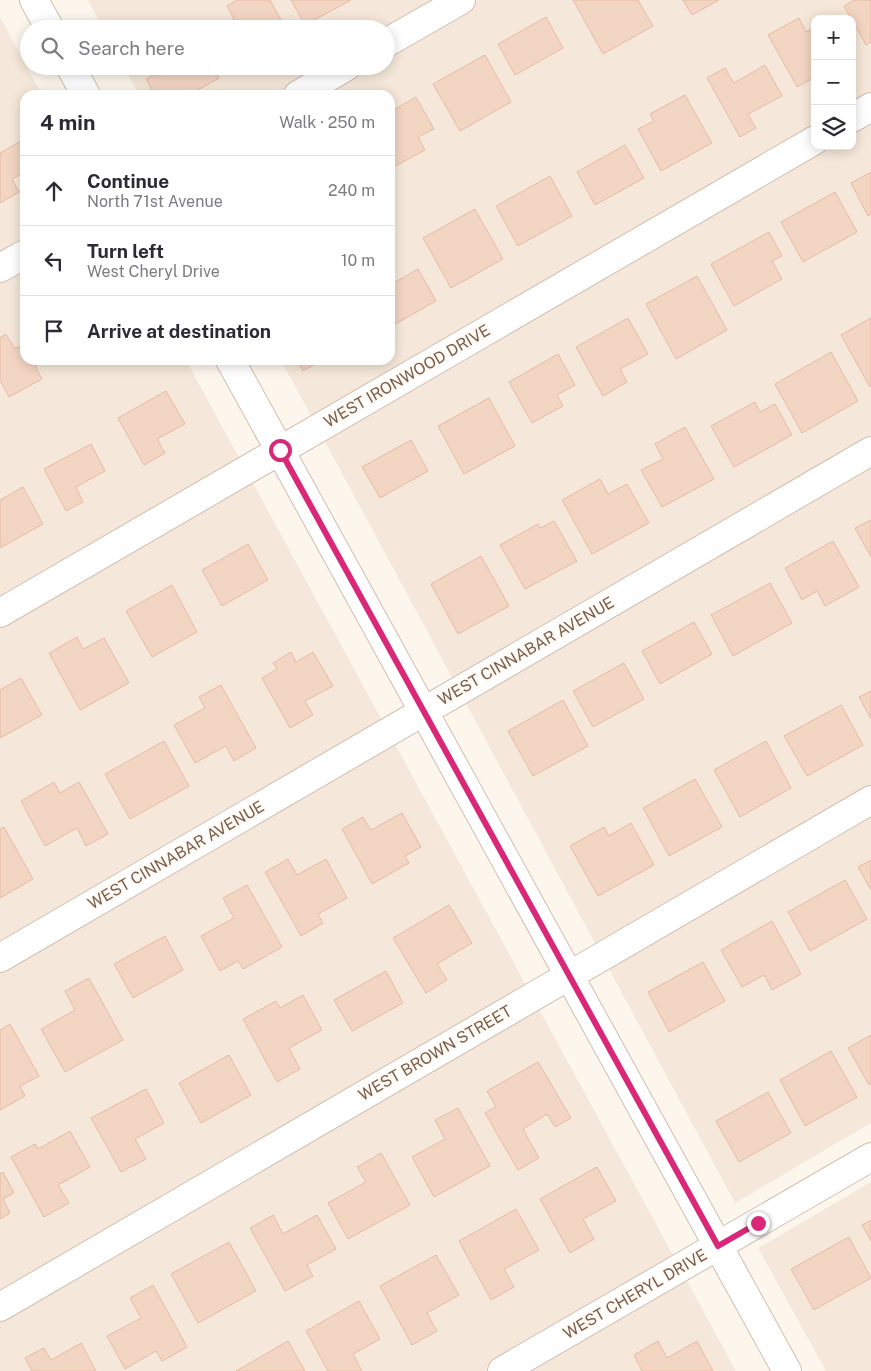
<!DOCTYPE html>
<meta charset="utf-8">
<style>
body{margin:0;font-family:"Public Sans",sans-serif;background:#f2f2f3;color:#2b2b33}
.controls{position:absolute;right:15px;top:15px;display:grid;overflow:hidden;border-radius:10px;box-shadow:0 2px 12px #0003}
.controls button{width:45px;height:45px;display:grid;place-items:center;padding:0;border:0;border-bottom:1px solid #e1e1e2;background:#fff;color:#2b2b33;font:25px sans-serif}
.stop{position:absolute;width:15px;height:15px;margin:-11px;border:4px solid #db2777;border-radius:50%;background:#fff}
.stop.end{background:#db2777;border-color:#fff;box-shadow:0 1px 5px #0008}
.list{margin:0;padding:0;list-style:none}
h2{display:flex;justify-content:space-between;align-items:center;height:65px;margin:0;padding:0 20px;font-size:21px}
h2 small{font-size:16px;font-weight:400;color:#7c7c81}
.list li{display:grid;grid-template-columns:32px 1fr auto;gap:15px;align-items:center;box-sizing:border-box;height:70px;padding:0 20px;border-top:1px solid #e1e1e2}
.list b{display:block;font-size:19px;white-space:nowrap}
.list p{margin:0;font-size:16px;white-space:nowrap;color:#7c7c81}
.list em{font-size:16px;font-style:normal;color:#7c7c81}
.icon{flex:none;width:28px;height:28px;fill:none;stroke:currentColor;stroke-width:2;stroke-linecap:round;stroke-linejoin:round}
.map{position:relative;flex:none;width:871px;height:1371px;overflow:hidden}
.search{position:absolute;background:#fff;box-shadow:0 2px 12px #0003;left:20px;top:20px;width:375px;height:55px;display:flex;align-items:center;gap:12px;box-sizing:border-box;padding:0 18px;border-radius:28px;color:#7c7c81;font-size:19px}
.panel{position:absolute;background:#fff;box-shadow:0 2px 12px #0003;left:20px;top:90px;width:375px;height:275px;border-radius:15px}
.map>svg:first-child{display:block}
.residential{fill:#f5e8da;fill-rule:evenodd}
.building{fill:#f3d5c3;stroke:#e6bba3}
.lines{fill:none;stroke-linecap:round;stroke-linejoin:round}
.minor-casing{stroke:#d1beb0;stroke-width:30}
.minor{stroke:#fff;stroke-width:28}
.route{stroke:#db2777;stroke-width:6}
.labels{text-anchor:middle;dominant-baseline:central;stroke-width:4;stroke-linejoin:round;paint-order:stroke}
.street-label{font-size:16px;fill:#7a5c4d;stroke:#fffaf3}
</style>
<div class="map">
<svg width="871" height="1371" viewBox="0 0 871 1371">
<rect width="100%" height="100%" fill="#fdf6ec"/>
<!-- residential -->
<path class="residential" d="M88 0H871V1123L735 1203 281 360H390V95H139L123 66H386V29H103ZM815 19H852V146H815Z
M0 17 42 95H25V360H186L736 1371H0Z
M871 1182V1371H826L758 1248Z"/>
<!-- building -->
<path class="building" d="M237 0H270L286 29H217L234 19 227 6Z
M291 0H351L305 25Z
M573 0H638L653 26 603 54Z
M683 0H719L692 15Z
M854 0H871V42L866 45 844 6Z
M546 17 563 48 515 75 498 44Z
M799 18 806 32 815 27V77L797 87 768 35Z
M485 55 511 102 460 131 433 84Z
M765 65 782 96 748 114 756 128 740 137 707 78 725 68 734 83Z
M168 66H213L219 78 189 95H155L146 79Z
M685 95 712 143 661 171 638 129 654 121 650 114Z
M416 97 434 129 418 137 425 150 390 169V112Z
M21 141 25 149V172L12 179 19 192 0 203V153Z
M625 145 644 178 595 205 577 172Z
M871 172V214L868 216 851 183Z
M550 176 572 216 518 246 496 206Z
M835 192 857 232 803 262 781 222Z
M475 209 503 259 451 288 423 238Z
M769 232 782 256 772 261 782 279 734 306 711 264Z
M418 269 436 301 390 327V285Z
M697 276 727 330 676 359 646 304Z
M628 318 648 354 620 369 627 382 603 396 576 347Z
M871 318V386L870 387 841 335Z
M6 334 15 349 25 343V360H46L35 366 42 379 9 397 0 380V338Z
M831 352 858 401 802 433 775 384Z
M558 354 575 385 557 395 563 406 532 423 509 382Z
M297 360H322L303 371Z
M166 391 185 424 157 439 165 453 144 465 118 418Z
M489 398 515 446 464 474 438 426Z
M755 402 760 412 775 404 792 435 734 467 711 426Z
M685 427 714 479 662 507 641 470 663 459 655 444Z
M411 440 428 471 380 498 362 467Z
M91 444 105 471 76 487 83 502 66 511 44 469Z
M600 479 608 494 627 484 649 523 592 554 562 500Z
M23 487 43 524 0 548V500Z
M871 520V557L855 528Z
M554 521 577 561 525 589 500 545 538 524 540 528Z
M833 541 859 587 825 606 817 591 802 600 785 568Z
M248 544 268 580 222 606 202 570Z
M481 556 509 606 458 634 431 584Z
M770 583 792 623 733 656 711 615Z
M172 585 197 632 152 657 126 611Z
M694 622 712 654 660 684 642 651Z
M77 637 83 649 104 638 129 683 80 710 49 653Z
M291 652 296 662 313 652 333 686 305 701 313 715 290 728 262 678 277 669 273 663Z
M624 663 644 699 593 727 573 691Z
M21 678 42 715 0 738V690Z
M221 685 256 748 234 761 226 746 195 763 174 725 205 708 199 697Z
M871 691V719L859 697Z
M563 700 588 746 533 776 508 731Z
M841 705 863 745 807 776 784 736Z
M164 741 189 786 130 819 105 774Z
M766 741 791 788 740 817 714 770Z
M695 779 722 827 669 856 643 808Z
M54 782 60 793 79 782 108 834 86 846 77 828 45 846 21 801Z
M402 813 421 847 405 856 409 863 372 884 342 829 363 817 371 830Z
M631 823 654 865 598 896 570 846 604 827 609 836Z
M4 827 33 879 0 898V829Z
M288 859 297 875 326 859 347 898 318 914 323 923 301 936 265 872Z
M871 860V890L858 867Z
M845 880 867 919 810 951 788 912Z
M247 885 282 947 243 969 238 961 220 971 201 936 234 918 223 898Z
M449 905 472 943 437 964 447 980 426 993 393 938Z
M772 921 801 974 772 990 764 975 742 987 721 950Z
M165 936 183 970 133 998 114 964Z
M703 962 725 1001 669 1032 648 992Z
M386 971 403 1003 352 1031 334 1000Z
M89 978 123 1040 65 1072 41 1029 75 1010 65 991Z
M303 995 322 1030 289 1048 300 1069 277 1082 243 1019 276 1001 280 1008Z
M10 1024 39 1076 20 1086 25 1096 0 1110V1030Z
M871 1035V1084L869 1085 848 1048Z
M831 1051 857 1097 805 1126 780 1080Z
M229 1055 251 1095 201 1123 179 1083Z
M538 1062 571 1118 555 1127 547 1114 523 1129 539 1158 518 1170 485 1113 496 1107 487 1091Z
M146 1089 164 1123 135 1139 146 1159 121 1172 91 1118Z
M768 1092 791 1133 739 1162 716 1121Z
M458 1108 490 1166 434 1197 412 1157 445 1139 435 1120Z
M70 1131 90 1167 58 1185 69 1203 44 1217 11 1157 35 1144 38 1149Z
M381 1153 410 1205 348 1239 328 1203 366 1182 357 1167Z
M597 1167 616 1201 583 1219 594 1239 570 1253 540 1199Z
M3 1172 14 1193 3 1199 10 1213 0 1219V1174Z
M516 1209 539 1250 504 1269 514 1287 491 1300 459 1241Z
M273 1215 283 1234 317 1215 336 1249 307 1265 313 1276 285 1291 250 1228Z
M871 1220V1241L862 1225Z
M849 1237 871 1278 814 1310 791 1269Z
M229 1242 256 1291 198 1323 171 1274Z
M436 1255 459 1295 427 1313 437 1331 412 1345 380 1286Z
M153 1285 187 1347 162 1361 156 1351 125 1369 107 1336 141 1318 130 1298Z
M359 1301 380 1339 353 1354 362 1371H328L306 1331Z
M288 1341 305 1371H236Z
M658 1341 667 1358 697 1341 713 1371H642L634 1355Z
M81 1343 96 1371H32L25 1358 44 1348 51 1360Z"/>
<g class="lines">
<defs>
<path id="minor" d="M34 0 50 29
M386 43 461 0
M70 66 86 95
M298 95 347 66
M852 118 871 107
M0 268 25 254
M230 360 787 1371
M0 613 815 140
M0 958 871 451
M0 1307 871 800
M502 1371 871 1157"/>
</defs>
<!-- minor casing -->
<use href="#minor" class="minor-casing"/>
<!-- minor -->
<use href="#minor" class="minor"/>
</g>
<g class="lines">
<!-- route -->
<path class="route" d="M280 450 718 1246 758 1223"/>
</g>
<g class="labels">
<!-- street labels -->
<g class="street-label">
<text transform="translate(407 376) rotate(-30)">WEST IRONWOOD DRIVE</text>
<text transform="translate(526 651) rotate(-30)">WEST CINNABAR AVENUE</text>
<text transform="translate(176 855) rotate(-30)">WEST CINNABAR AVENUE</text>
<text transform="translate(435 1053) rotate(-30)">WEST BROWN STREET</text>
<text transform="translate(635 1294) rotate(-30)">WEST CHERYL DRIVE</text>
</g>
</g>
</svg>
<div class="controls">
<button>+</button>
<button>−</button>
<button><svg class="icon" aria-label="layers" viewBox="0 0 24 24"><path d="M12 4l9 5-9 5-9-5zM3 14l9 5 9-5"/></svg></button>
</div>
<div class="stop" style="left:280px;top:450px"></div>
<div class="stop end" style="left:758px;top:1223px"></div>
<div class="search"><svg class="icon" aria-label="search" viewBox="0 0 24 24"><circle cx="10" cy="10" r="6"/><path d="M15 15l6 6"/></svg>Search here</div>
<section class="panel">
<h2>4 min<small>Walk · 250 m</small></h2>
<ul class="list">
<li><svg class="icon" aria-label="ahead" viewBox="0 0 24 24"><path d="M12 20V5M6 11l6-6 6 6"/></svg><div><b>Continue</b><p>North 71st Avenue</p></div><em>240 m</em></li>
<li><svg class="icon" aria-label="left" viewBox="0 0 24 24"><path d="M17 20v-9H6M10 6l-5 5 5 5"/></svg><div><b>Turn left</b><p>West Cheryl Drive</p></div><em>10 m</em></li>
<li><svg class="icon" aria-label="arrive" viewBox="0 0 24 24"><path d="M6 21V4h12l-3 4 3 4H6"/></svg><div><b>Arrive at destination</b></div></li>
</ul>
</section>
</div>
